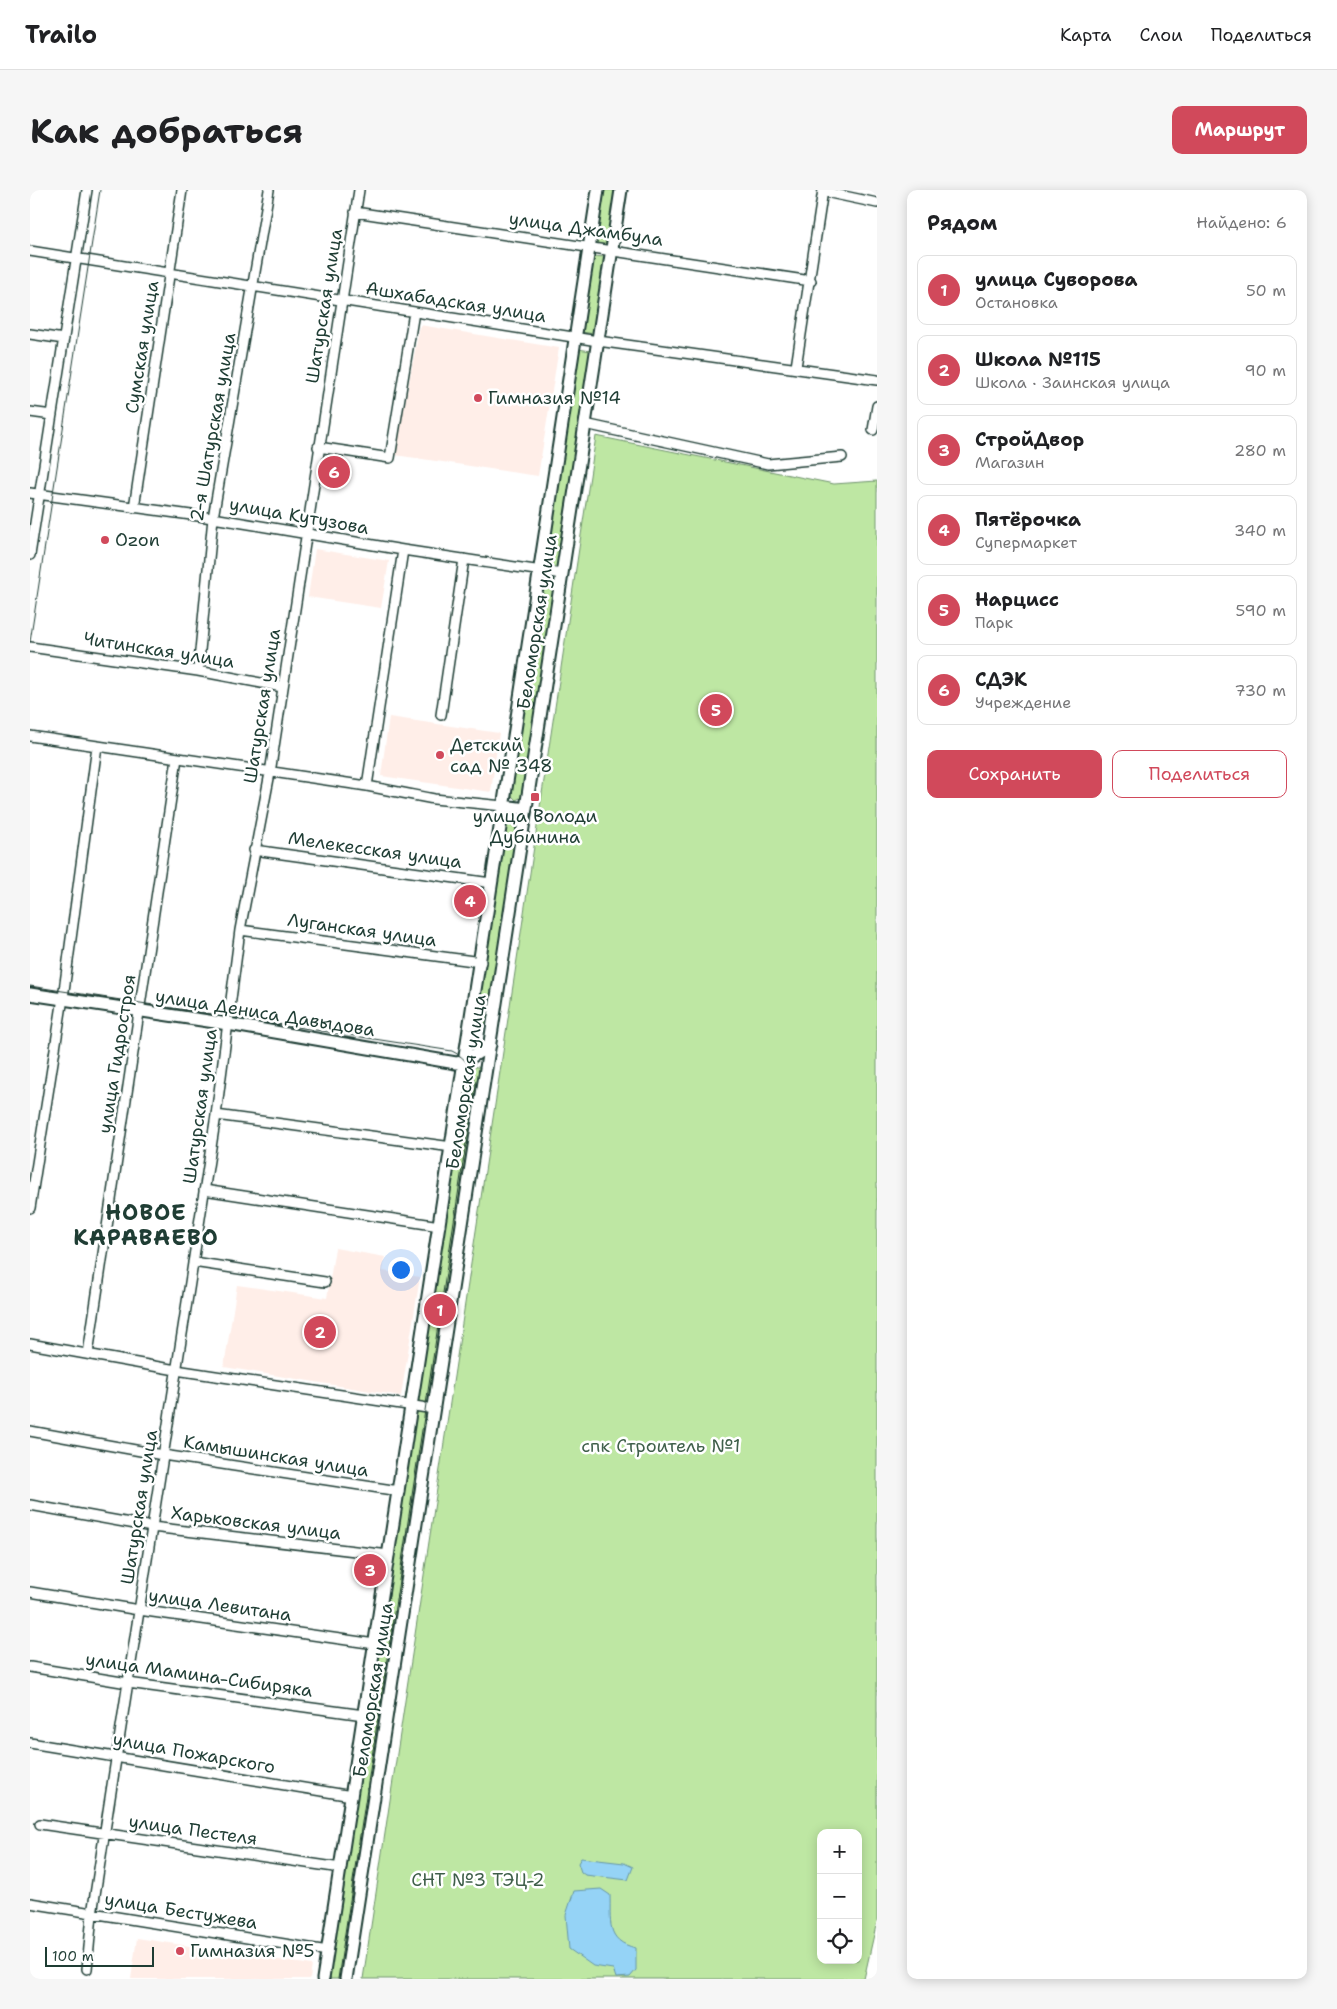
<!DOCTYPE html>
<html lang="ru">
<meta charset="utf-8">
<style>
body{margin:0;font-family:"Shantell Sans",sans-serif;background:#f6f6f6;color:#202124}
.controls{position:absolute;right:15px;bottom:15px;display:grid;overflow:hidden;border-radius:10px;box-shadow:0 2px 12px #0003}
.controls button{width:45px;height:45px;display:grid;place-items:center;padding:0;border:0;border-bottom:1px solid #e0e0e0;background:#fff;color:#202124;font:25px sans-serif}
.scale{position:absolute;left:15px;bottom:12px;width:109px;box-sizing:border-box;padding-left:5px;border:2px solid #1f3d34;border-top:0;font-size:14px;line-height:18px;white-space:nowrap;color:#1f3d34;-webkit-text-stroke:4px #fff;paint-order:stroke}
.you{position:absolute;left:370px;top:1079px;width:18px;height:18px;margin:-12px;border:4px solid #fff;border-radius:50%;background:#1a73e8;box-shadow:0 0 0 8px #1a73e833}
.badge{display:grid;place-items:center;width:32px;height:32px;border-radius:50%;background:#d1495b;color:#fff;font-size:16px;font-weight:700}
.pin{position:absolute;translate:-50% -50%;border:2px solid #fff;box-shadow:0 1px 5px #0006}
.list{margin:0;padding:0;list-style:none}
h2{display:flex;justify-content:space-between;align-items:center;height:65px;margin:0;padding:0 20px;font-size:21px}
h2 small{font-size:16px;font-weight:400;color:#757577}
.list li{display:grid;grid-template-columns:32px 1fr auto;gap:15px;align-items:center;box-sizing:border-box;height:70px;margin:0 10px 10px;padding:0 10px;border:1px solid #e0e0e0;border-radius:10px}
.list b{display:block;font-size:19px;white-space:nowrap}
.list p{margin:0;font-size:16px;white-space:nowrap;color:#757577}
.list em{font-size:16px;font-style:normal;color:#757577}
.actions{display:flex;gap:10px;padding:15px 20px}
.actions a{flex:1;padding:11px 0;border:1px solid #d1495b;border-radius:10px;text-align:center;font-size:18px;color:#d1495b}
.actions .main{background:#d1495b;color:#fff}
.icon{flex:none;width:28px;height:28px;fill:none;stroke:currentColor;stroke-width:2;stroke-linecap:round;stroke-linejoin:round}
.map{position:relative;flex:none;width:847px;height:1789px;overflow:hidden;border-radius:10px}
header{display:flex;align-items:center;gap:30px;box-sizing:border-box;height:70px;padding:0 25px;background:#fff;border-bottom:1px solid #e0e0e0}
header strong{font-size:24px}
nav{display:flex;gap:28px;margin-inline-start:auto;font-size:18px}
.intro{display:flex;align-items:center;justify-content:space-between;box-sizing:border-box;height:120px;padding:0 30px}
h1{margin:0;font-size:35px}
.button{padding:12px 22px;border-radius:10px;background:#d1495b;color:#fff;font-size:18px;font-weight:700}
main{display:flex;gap:30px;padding:0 30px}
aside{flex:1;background:#fff;border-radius:10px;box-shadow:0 2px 12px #0003}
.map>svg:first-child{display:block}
.built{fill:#ffeee8}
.green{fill:#bee7a3;stroke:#6e926c;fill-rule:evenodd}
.water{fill:#95d3f6;stroke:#6697a8}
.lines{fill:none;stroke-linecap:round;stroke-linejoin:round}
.street-casing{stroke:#1f3d34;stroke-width:12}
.secondary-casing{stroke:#1f3d34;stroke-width:15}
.street{stroke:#fff;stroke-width:9}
.secondary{stroke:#fff;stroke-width:11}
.tram{stroke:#1f3d34;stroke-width:1}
.poi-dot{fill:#d1495b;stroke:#fff;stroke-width:2}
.labels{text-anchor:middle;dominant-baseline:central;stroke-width:5;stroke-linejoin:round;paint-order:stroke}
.street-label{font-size:18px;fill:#1f3d34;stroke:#fff}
.poi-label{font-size:18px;fill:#1f3d34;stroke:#fff;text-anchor:start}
.park-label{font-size:18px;fill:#3f5f4a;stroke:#fff}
.district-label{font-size:22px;font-weight:bold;letter-spacing:1px;fill:#1f3d34;stroke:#fff}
</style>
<header>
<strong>Trailo</strong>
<nav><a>Карта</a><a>Слои</a><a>Поделиться</a></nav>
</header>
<div class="intro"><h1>Как добраться</h1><a class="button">Маршрут</a></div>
<main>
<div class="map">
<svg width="847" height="1789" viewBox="0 0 847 1789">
<rect width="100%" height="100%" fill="#fff"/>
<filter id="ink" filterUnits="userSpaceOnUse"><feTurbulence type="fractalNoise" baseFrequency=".02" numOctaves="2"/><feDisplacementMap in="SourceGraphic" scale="10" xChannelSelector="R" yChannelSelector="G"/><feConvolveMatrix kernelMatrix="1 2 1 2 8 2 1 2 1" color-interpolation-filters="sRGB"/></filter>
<g filter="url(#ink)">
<!-- built -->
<path class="built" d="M390 135 529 158 508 286 365 265Z
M285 359 359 371 351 418 278 407Z
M359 527 469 543 461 602 351 586Z
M305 1058 355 1067 353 1081 390 1087 371 1206 194 1177 207 1095 297 1108Z
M107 1748 282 1775 280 1789H101Z"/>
<!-- green -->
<path class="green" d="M573 0H585L577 55 565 53Z
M563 66 575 67 564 144 552 142Z
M548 159 561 161 530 375 522 379 516 373Z
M566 246 804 294 847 291V1731L834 1789H333ZM791 1643H828V1770H791Z
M521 388 526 392 492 607 486 610 481 605 514 390Z
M479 623 489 625 459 834 446 832Z
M440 876 454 878 400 1215 386 1213Z
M384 1221 399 1223 311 1789H296Z"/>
<!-- water -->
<path class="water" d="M551 1668 594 1673 603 1677 598 1690 555 1685 551 1682 548 1673Z
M571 1699 580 1705C581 1731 575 1751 606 1758V1780L600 1787 586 1788 583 1779 563 1776 539 1759 536 1725 544 1701Z"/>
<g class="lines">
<defs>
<path id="street" d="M796 0 800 3 847 13
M325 22 781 91
M0 61 568 151 847 190
M0 144 34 149
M766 177 793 0
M0 222 22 225
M555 234 738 274 812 267
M843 240 847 216
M288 257 360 268 384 122
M0 303 183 328 373 360 532 384
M104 318 152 0
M0 365 57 0
M0 457 168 481 252 497
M168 481 183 328 239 0
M411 525 434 369
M0 546 337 596 404 609 473 616
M337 596 373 360
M224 660 461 693
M210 740 451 772
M186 925 422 957
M174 1000 410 1036
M0 1018 33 808 67 556
M163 1072 295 1092
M0 1154 146 1180 404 1219
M58 1164 147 568
M0 1241 133 1265 369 1301
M0 1315 122 1337 359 1365
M0 1402 109 1420 345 1454
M0 1477 98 1493 334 1525
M0 1553 322 1606
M10 1634 311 1678
M0 1713 298 1761
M57 1779 62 1724 186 925 210 740 240 583 329 0"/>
<path id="secondary" d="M473 616 496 619
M0 804 198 834 426 873 435 871 460 855
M293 1789 568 0
M316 1789 591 0"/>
</defs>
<!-- street casing -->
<use href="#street" class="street-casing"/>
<!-- secondary casing -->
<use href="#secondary" class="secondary-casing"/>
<!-- street -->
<use href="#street" class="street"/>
<!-- secondary -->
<use href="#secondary" class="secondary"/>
<!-- tram -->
<path class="tram" d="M0 452 70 0
M0 796 422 861C436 868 443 878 445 894L308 1789"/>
</g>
</g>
<!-- markers -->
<g class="poi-dot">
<circle cx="448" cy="208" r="5"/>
<circle cx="75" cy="350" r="5"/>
<circle cx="410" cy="565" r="5"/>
<rect x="500" y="602" width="10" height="10" rx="2.5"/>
<circle cx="150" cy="1761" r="5"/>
</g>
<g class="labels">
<!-- street labels -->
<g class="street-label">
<text transform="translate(556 39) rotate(8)">улица Джамбула</text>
<text transform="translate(426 112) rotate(9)">Ашхабадская улица</text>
<text transform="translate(294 116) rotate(-81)">Шатурская улица</text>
<text transform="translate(112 157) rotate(-81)">Сумская улица</text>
<text transform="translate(183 237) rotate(-80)">2-я Шатурская улица</text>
<text transform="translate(269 326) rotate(10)">улица Кутузова</text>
<text transform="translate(507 432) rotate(-81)">Беломорская улица</text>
<text transform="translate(129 460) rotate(9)">Читинская улица</text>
<text transform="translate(232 516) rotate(-81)">Шатурская улица</text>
<text transform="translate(345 660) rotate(8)">Мелекесская улица</text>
<text transform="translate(332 740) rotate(8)">Луганская улица</text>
<text transform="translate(235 823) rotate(9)">улица Дениса Давыдова</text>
<text transform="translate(87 864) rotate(-81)">улица Гидростроя</text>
<text transform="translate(436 892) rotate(-81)">Беломорская улица</text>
<text transform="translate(170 916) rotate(-82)">Шатурская улица</text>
<text transform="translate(246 1266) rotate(9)">Камышинская улица</text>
<text transform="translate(109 1317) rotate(-81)">Шатурская улица</text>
<text transform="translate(226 1333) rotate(7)">Харьковская улица</text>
<text transform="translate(190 1415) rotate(8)">улица Левитана</text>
<text transform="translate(169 1485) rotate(8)">улица Мамина-Сибиряка</text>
<text transform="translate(343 1500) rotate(-81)">Беломорская улица</text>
<text transform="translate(164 1563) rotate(10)">улица Пожарского</text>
<text transform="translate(163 1640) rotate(8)">улица Пестеля</text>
<text transform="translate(151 1721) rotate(9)">улица Бестужева</text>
</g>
<!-- poi labels -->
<g class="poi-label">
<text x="458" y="208">Гимназия №14</text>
<text x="85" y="350">Ozon</text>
<text x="420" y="555">Детский<tspan x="420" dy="21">сад № 348</tspan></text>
<text x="505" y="626" text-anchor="middle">улица Володи<tspan x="505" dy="21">Дубинина</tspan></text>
<text x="160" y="1761">Гимназия №5</text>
</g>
<!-- park labels -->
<g class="park-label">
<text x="631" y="1256">спк Строитель №1</text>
<text x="448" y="1690">СНТ №3 ТЭЦ-2</text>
</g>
<!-- district labels -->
<g class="district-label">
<text x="116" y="1022">НОВОЕ<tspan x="116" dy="25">КАРАВАЕВО</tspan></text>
</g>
</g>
</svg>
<div class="controls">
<button>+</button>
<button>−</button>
<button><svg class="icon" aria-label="locate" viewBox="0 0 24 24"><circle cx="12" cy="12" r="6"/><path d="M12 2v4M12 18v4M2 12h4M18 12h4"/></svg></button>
</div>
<div class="scale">100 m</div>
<div class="you"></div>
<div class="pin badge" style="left:410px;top:1120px">1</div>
<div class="pin badge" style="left:290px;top:1142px">2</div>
<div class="pin badge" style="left:340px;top:1380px">3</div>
<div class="pin badge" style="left:440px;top:711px">4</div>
<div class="pin badge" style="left:686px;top:520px">5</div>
<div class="pin badge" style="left:304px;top:282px">6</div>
</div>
<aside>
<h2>Рядом<small>Найдено: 6</small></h2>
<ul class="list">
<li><span class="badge">1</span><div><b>улица Суворова</b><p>Остановка</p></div><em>50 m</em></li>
<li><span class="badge">2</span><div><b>Школа №115</b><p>Школа · Заинская улица</p></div><em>90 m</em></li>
<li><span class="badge">3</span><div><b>СтройДвор</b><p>Магазин</p></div><em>280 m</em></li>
<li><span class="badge">4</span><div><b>Пятёрочка</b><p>Супермаркет</p></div><em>340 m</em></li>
<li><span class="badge">5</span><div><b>Нарцисс</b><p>Парк</p></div><em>590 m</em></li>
<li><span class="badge">6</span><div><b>СДЭК</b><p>Учреждение</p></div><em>730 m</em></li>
</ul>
<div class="actions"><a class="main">Сохранить</a><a>Поделиться</a></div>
</aside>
</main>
